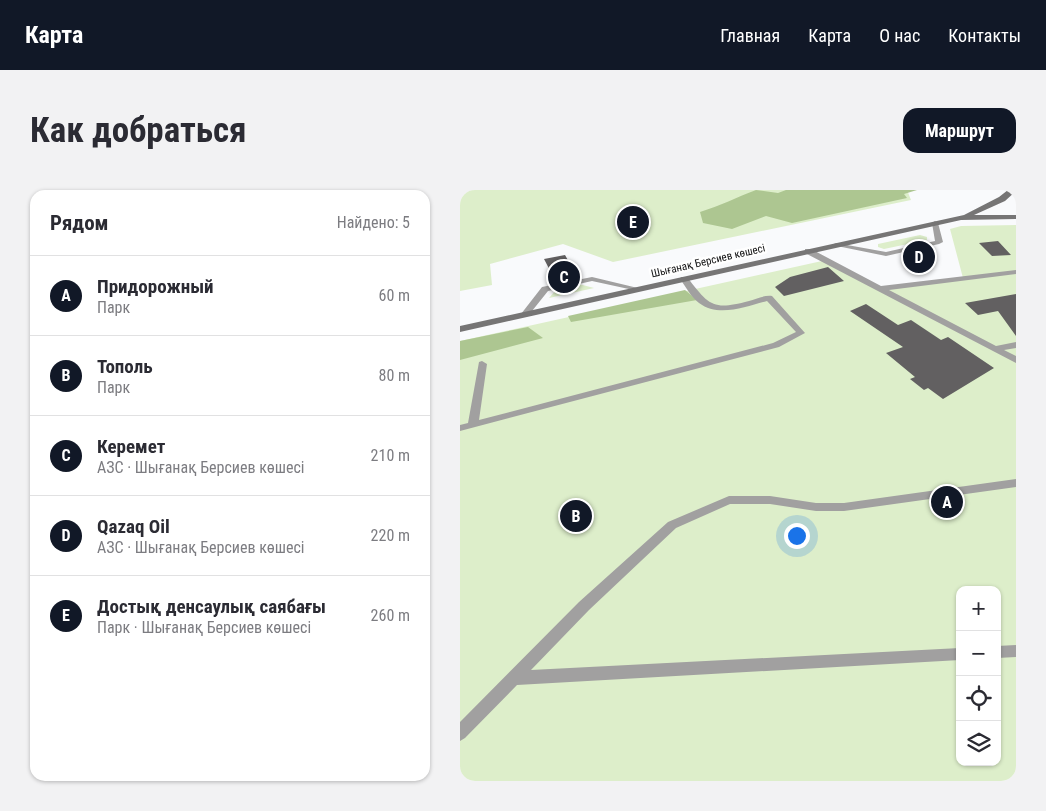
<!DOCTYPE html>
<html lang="ru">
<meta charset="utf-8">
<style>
body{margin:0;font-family:"Roboto Condensed",sans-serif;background:#f2f2f3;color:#2b2b33}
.controls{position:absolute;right:15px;bottom:15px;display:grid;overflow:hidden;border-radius:10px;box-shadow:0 1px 4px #0004}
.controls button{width:45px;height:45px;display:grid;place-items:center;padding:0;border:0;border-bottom:1px solid #e1e1e2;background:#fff;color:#2b2b33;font:25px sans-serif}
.you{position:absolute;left:336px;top:345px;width:18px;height:18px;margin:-12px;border:4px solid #fff;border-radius:50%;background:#1a73e8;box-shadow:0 0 0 8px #1a73e833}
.badge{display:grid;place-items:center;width:32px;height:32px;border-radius:50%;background:#111827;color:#fff;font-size:16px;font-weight:700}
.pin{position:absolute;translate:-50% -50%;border:2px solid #fff;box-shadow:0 1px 5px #0006}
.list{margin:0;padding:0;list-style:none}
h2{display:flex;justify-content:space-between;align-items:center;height:65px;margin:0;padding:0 20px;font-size:21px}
h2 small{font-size:16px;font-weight:400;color:#7c7c81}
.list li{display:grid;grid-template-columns:32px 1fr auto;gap:15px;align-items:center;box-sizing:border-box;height:80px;padding:0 20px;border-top:1px solid #e1e1e2}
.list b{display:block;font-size:19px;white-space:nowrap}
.list p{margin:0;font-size:16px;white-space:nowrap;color:#7c7c81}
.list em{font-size:16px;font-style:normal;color:#7c7c81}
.icon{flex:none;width:28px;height:28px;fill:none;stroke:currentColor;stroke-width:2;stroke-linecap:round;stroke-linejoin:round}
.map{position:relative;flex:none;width:556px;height:591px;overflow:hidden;border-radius:15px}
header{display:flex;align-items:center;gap:30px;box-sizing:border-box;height:70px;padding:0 25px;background:#111827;color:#fff}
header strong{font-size:24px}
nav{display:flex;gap:28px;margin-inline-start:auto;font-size:18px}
.intro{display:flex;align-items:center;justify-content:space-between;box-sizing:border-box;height:120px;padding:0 30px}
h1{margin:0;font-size:35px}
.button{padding:12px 22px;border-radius:15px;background:#111827;color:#fff;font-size:18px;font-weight:700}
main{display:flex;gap:30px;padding:0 30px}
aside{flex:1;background:#fff;border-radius:15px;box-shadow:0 1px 4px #0004}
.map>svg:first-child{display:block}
.green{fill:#ddeeca;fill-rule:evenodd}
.forest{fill:#adc691}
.building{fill:#626061}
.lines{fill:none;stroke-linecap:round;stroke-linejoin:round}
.service{fill:#a1a0a0;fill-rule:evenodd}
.secondary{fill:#767575;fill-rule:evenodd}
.trunk{fill:#4c4a4a;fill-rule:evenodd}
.labels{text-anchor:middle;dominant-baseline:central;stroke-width:5;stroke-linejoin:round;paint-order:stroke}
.far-street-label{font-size:11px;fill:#111112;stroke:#fff}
</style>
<header>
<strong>Карта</strong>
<nav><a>Главная</a><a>Карта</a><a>О нас</a><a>Контакты</a></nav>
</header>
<div class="intro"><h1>Как добраться</h1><a class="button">Маршрут</a></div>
<main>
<aside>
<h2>Рядом<small>Найдено: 5</small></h2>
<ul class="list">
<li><span class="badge">A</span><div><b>Придорожный</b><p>Парк</p></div><em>60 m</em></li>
<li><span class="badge">B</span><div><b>Тополь</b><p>Парк</p></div><em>80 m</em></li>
<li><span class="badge">C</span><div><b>Керемет</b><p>АЗС · Шығанақ Берсиев көшесі</p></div><em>210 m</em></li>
<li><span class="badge">D</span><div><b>Qazaq Oil</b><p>АЗС · Шығанақ Берсиев көшесі</p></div><em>220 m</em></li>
<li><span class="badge">E</span><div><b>Достық денсаулық саябағы</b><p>Парк · Шығанақ Берсиев көшесі</p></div><em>260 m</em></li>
</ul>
</aside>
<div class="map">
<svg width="556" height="591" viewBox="0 0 556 591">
<rect width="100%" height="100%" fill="#f9fafc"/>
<!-- green -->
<path class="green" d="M0 0H447L451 10 153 72 103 54 30 74 32 95 0 101Z
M556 35V591H0V151L362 71 418 98 503 88 490 39 501 36ZM500 400H537V572H500Z
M460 45 467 47V50L424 59 418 57V54Z
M119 94 134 98 89 108 96 100Z"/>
<!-- forest -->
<path class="forest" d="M296 0 318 3 326 0H457L444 4 447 8 332 33 306 26 272 39 243 33 240 22C260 16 277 7 296 0Z
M225 100 237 110 111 132 108 126Z
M68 137 83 148 0 170V151Z"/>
<!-- building -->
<path class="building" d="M538 51 551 65 532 66 519 53Z
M105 65 118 88 96 92 84 69Z
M368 77 384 91 324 106 315 97 330 87Z
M556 104V146L538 121 518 125 505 113Z
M406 114 438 135 451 130 481 150 488 147 534 178 483 209 468 198 464 200 450 189 455 187 426 163 443 157 390 121Z"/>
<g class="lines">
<!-- service -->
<path class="service" d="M475 31 478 33 483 52 479 54 426 66 372 55 376 53 426 62 475 51 472 33Z
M345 59H351L421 96 556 80V84L429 100 536 156 556 152V158L544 160 556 166V173L345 63Z
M132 87 182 99 178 101 132 91 88 101 68 126 65 127 61 124 82 97Z
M221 87H227C249 115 252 121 289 111 296 109 304 105 312 106L345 143 319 157 0 241V235L8 233 19 172 22 171 27 174 19 230 313 153 336 142 307 111C287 116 259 128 239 113 231 107 226 97 220 89Z
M556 289V297L384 321H356L310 314H270L216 338 129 420 71 480 500 458V470L57 495 5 548 0 551V532L119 412 208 332 269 306H310L356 313H384Z
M556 455V467L537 468V456Z"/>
<!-- secondary -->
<path class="secondary" d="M548 0 556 1 545 11 514 25H556V29L501 30 0 142V136L504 25 539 7Z"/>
<!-- trunk -->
<path class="trunk" d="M551 0H556V3Z"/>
</g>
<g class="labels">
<!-- far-street labels -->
<g class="far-street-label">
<text transform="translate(248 71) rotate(-13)">Шығанақ Берсиев көшесі</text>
</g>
</g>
</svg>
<div class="controls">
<button>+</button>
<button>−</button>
<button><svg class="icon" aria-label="locate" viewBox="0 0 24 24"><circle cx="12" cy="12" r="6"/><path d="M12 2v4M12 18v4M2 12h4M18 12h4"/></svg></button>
<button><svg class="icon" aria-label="layers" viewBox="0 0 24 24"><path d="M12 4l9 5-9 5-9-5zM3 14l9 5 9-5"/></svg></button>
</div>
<div class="you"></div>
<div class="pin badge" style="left:487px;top:312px">A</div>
<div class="pin badge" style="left:116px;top:326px">B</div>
<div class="pin badge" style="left:104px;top:87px">C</div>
<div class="pin badge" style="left:459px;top:67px">D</div>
<div class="pin badge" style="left:173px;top:32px">E</div>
</div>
</main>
